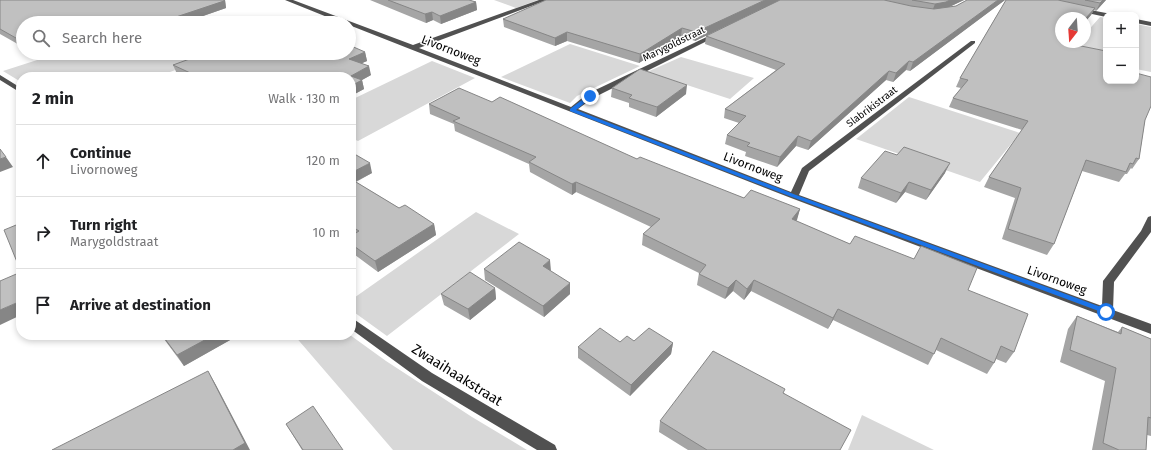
<!DOCTYPE html>
<meta charset="utf-8">
<style>
body{margin:0;font-family:"Fira Sans",sans-serif;background:#f6f6f6;color:#202124}
.controls{position:absolute;right:12px;top:12px;display:grid;overflow:hidden;border-radius:8px;box-shadow:0 2px 6px #0003}
.controls button{width:36px;height:36px;display:grid;place-items:center;padding:0;border:0;border-bottom:1px solid #e0e0e0;background:#fff;color:#202124;font:20px sans-serif}
.compass{position:absolute;left:1055px;top:12px;width:36px;height:36px;border-radius:50%;background:#fff;box-shadow:0 2px 6px #0003;rotate:197deg}
.stop{position:absolute;width:12px;height:12px;margin:-9px;border:3px solid #1a73e8;border-radius:50%;background:#fff}
.stop.end{background:#1a73e8;border-color:#fff;box-shadow:0 1px 4px #0008}
.list{margin:0;padding:0;list-style:none}
h2{display:flex;justify-content:space-between;align-items:center;height:52px;margin:0;padding:0 16px;font-size:17px}
h2 small{font-size:13px;font-weight:400;color:#757577}
.list li{display:grid;grid-template-columns:26px 1fr auto;gap:12px;align-items:center;box-sizing:border-box;height:72px;padding:0 16px;border-top:1px solid #e0e0e0}
.list b{display:block;font-size:15px;white-space:nowrap}
.list p{margin:0;font-size:13px;white-space:nowrap;color:#757577}
.list em{font-size:13px;font-style:normal;color:#757577}
.icon{flex:none;width:22px;height:22px;fill:none;stroke:currentColor;stroke-width:2;stroke-linecap:round;stroke-linejoin:round}
.map{position:relative;flex:none;width:1151px;height:450px;overflow:hidden}
.search{position:absolute;background:#fff;box-shadow:0 2px 6px #0003;left:16px;top:16px;width:340px;height:44px;display:flex;align-items:center;gap:10px;box-sizing:border-box;padding:0 14px;border-radius:22px;color:#757577;font-size:15px}
.panel{position:absolute;background:#fff;box-shadow:0 2px 6px #0003;left:16px;top:72px;width:340px;height:268px;border-radius:16px}
.map>svg:first-child{display:block}
.green{fill:#d8d8d8}
.lines{fill:none;stroke-linecap:round;stroke-linejoin:round}
.minor{fill:#515151;fill-rule:evenodd}
.wall{fill:#a5a5a5}
.shaded-wall{fill:#868686}
.building{fill:#c0c0c0;stroke:#868686}
.route{fill:#1a73e8}
.labels{text-anchor:middle;dominant-baseline:central;stroke-width:3;stroke-linejoin:round;paint-order:stroke}
.far-street-label{font-size:10px;fill:#000;stroke:#fff}
.street-label{font-size:12px;fill:#000;stroke:#fff}
.near-street-label{font-size:14px;fill:#000;stroke:#fff}
</style>
<div class="map">
<svg width="1151" height="450" viewBox="0 0 1151 450">
<rect width="100%" height="100%" fill="#fff"/>
<!-- green -->
<path class="green" d="M494 0H538L516 8Z
M1100 17 1106 18V62L1067 54 1077 42H1085V34Z
M1136 24 1151 27V72L1136 69Z
M570 44 640 66 577 96 570 103 501 77Z
M59 53H176L195 63 156 77H21V82L3 71Z
M681 57 754 78 730 99 647 72Z
M432 61 475 78 358 141 351 138V100Z
M909 97 1020 133 980 182 856 139Z
M476 212 519 234 387 336 351 310V300Z
M294 335H350L386 361 472 417 527 450H393Z
M862 415 934 450H848Z"/>
<g class="lines">
<!-- minor -->
<path class="minor" d="M285 0H293L413 45 539 0H547L419 48 571 107 587 94 715 33H719V35L593 98 578 109 791 192 802 168 971 41H975V43L809 171 799 195 1102 306 1103 281 1141 231 1148 217 1151 216V232L1114 282 1113 310 1151 324V334L791 198 410 49 349 25V23H342Z
M1080 8 1106 13 1109 15H1106V17L1078 11V9Z
M1136 19 1151 22V26L1136 23Z
M0 75 21 88V93L0 80Z
M351 318 355 320 432 373 555 445 557 450H537L422 381 351 329Z"/>
</g>
<!-- wall -->
<path class="wall" d="M0 0H225L226 8 183 23H23V47L0 34Z
M370 0H469L476 2 477 10 441 24 433 20 426 23Z
M780 0 695 41 681 36 639 63 567 41 555 46 504 27 503 19Z
M780 0H964L949 7 956 6 967 0H1005L910 71 906 70 893 82 886 80 808 150 796 146 777 167 745 156 746 152 725 144 727 135 739 123 724 118 725 109 776 70 705 44 706 36Z
M1006 0H1106L1096 11 1094 10 1091 15 1085 22V18L1061 42H1067L1066 43 1145 120 1139 159 1132 169 1131 168 1127 174H1125L1119 182 1082 171 1054 244 1047 255 1002 239 1015 198 984 187 989 177 1022 130 949 107 953 98 961 88 956 87 960 78Z
M365 52 367 61 362 63 371 75 362 80 364 89 351 96V77H184L177 74 173 65Z
M33 53H49L39 56Z
M612 88 686 94 656 117 629 107V103L611 97Z
M429 104 637 159 744 198 800 209 796 221 850 244 968 290 1014 352 1006 363 996 359 994 363 987 374 936 350 928 365 833 320 828 329 751 291 744 300 733 291 725 299 697 285 699 273 642 245 643 234 651 227 576 192 572 195 530 172 529 164 455 131 454 124 430 114Z
M351 152 372 173 356 182 399 208 434 224 436 235 378 272 351 252V236L353 235 351 234Z
M945 173 926 200 905 192 896 203 858 188 861 178Z
M484 269 551 271 570 294 544 317 485 280Z
M495 288 496 299 470 320 444 305 441 294Z
M1077 316 1118 332 1122 327 1151 339V436L1147 435 1146 450H1092L1105 381 1060 362 1068 329Z
M161 335H239L184 366Z
M634 341 673 343 671 354 630 396 578 358V347Z
M784 393 840 450H688L659 432 660 421Z
M286 424 343 450H302Z"/>
<!-- shaded-wall -->
<path class="shaded-wall" d="M224 0H225L226 8 183 23H158Z
M765 0H780L695 41 696 32Z
M950 0H964L943 10 932 11 935 4Z
M998 0H1005L910 71 913 62Z
M1103 0H1106L1096 11 1100 3Z
M476 2 477 10 441 24 440 16Z
M1095 8 1091 15 1085 22V19Z
M432 12 433 20 426 23 425 14Z
M129 19 131 23H117Z
M682 28 681 36 639 63 640 54Z
M567 32V41L555 46V38Z
M365 52 367 61 351 68 349 59Z
M37 53H49L39 56Z
M909 61 906 70 893 82 896 73Z
M369 66 371 75 353 85 351 76Z
M889 71 886 80 808 150 811 141Z
M362 80 364 89 351 96V86Z
M687 85 686 94 656 117 657 107Z
M798 136 796 146 777 167 780 157Z
M6 157 13 167 0 172V159Z
M370 163 372 173 351 184V173Z
M950 163 945 173 926 200 931 190Z
M576 182V192L572 195V184Z
M909 182 905 192 896 203 901 193Z
M800 209 797 220 789 230 792 219Z
M434 224 436 235 378 272 375 261Z
M550 260 551 271 543 277V266Z
M21 261V267L17 262Z
M736 280 733 291 725 299 728 288Z
M754 280 751 291 744 300 747 289Z
M570 283V294L544 317 543 306Z
M495 288 496 299 470 320 468 309Z
M21 301V315L0 325V310Z
M838 309 833 320 828 329 833 318Z
M214 335H239L184 366 177 355Z
M673 343 671 354 630 396 631 385Z
M208 371 216 385 250 450H233Z"/>
<!-- building -->
<path class="building" d="M0 0H224V1L158 23H138L129 19 117 23H23V42L0 29Z
M388 0H469L476 2 440 16 432 12 425 14Z
M546 0H765L696 32 682 28 640 54 567 32 555 38 503 19Z
M780 0H884L911 6 934 9 956 6 967 0H998L913 62 909 61 896 73 889 71 811 141 798 136 780 157 747 146 750 143 727 135 746 116 725 109 785 64 706 36Z
M912 0H950L946 2 935 4Z
M1006 0H1058L1095 8 1085 19V18H1061V42L1106 51V81H1136V73L1151 77V106L1145 120 1139 159 1136 158 1133 164 1130 163 1126 172 1086 160 1054 244 1008 229 1021 188 989 177 1028 121 953 98 968 80 960 78Z
M1085 0H1103L1100 3Z
M293 22 297 23H289Z
M349 45 365 52 349 59 369 66 351 76 362 80 351 86V77H199L173 65 206 53H349Z
M640 69 687 85 657 107 629 98 632 95 612 88Z
M459 88 492 102 500 97 637 159 640 157 744 198 751 190 800 209 792 219 850 244 855 236 914 259 921 246 977 268 968 290 1028 314 1014 352 1001 346 994 363 941 338 934 354 838 309 833 318 754 280 747 289 736 280 728 288 699 274 706 265 643 234 660 219 576 182 572 184 529 162 536 157 453 121 460 118 429 104Z
M904 147 950 163 931 190 909 182 901 193 861 178 885 151 897 155Z
M0 149 6 157 0 159Z
M351 152 370 163 351 173Z
M351 179 399 208 405 205 434 224 375 261 351 244V236L359 231 351 226Z
M21 223V261L17 262 4 230Z
M519 242 550 260 543 266 570 283 543 306 484 269Z
M21 272V301L0 310V281Z
M470 272 495 288 468 309 441 294Z
M1077 316 1121 334 1122 327 1151 339V418L1148 417 1146 450H1119L1103 443 1116 368 1070 350Z
M600 328 620 342 627 336 634 341 649 328 673 343 631 385 578 347Z
M162 335H214L177 355Z
M713 351 785 389 783 393 851 430 840 450H707L660 421Z
M208 371 245 443 233 450H52Z
M313 406 343 450H303L286 424Z"/>
<!-- route -->
<path class="route" d="M590 94 592 97 576 110 796 195 1109 310 1110 312 1109 313H1104L792 197 570 111V109Z"/>
<g class="labels">
<!-- far-street labels -->
<g class="far-street-label">
<text transform="translate(674 44) rotate(-26)">Marygoldstraat</text>
<text transform="translate(872 107) rotate(-37)">Slabrikistraat</text>
</g>
<!-- street labels -->
<g class="street-label">
<text transform="translate(451 50) rotate(21)">Livornoweg</text>
<text transform="translate(753 167) rotate(21)">Livornoweg</text>
<text transform="translate(1057 280) rotate(20)">Livornoweg</text>
</g>
<!-- near-street labels -->
<g class="near-street-label">
<text transform="translate(457 375) rotate(32)">Zwaaihaakstraat</text>
</g>
</g>
</svg>
<div class="controls">
<button>+</button>
<button>−</button>
</div>
<svg class="compass" viewBox="-18 -18 36 36"><path d="M0-13l5 13h-10z" fill="#e53935"/><path d="M0 13l5-13h-10z" fill="#757577"/></svg>
<div class="stop" style="left:1106px;top:312px"></div>
<div class="stop end" style="left:590px;top:96px"></div>
<div class="search"><svg class="icon" aria-label="search" viewBox="0 0 24 24"><circle cx="10" cy="10" r="6"/><path d="M15 15l6 6"/></svg>Search here</div>
<section class="panel">
<h2>2 min<small>Walk · 130 m</small></h2>
<ul class="list">
<li><svg class="icon" aria-label="ahead" viewBox="0 0 24 24"><path d="M12 20V5M6 11l6-6 6 6"/></svg><div><b>Continue</b><p>Livornoweg</p></div><em>120 m</em></li>
<li><svg class="icon" aria-label="right" viewBox="0 0 24 24"><path d="M7 20v-9h11M14 6l5 5-5 5"/></svg><div><b>Turn right</b><p>Marygoldstraat</p></div><em>10 m</em></li>
<li><svg class="icon" aria-label="arrive" viewBox="0 0 24 24"><path d="M6 21V4h12l-3 4 3 4H6"/></svg><div><b>Arrive at destination</b></div></li>
</ul>
</section>
</div>
